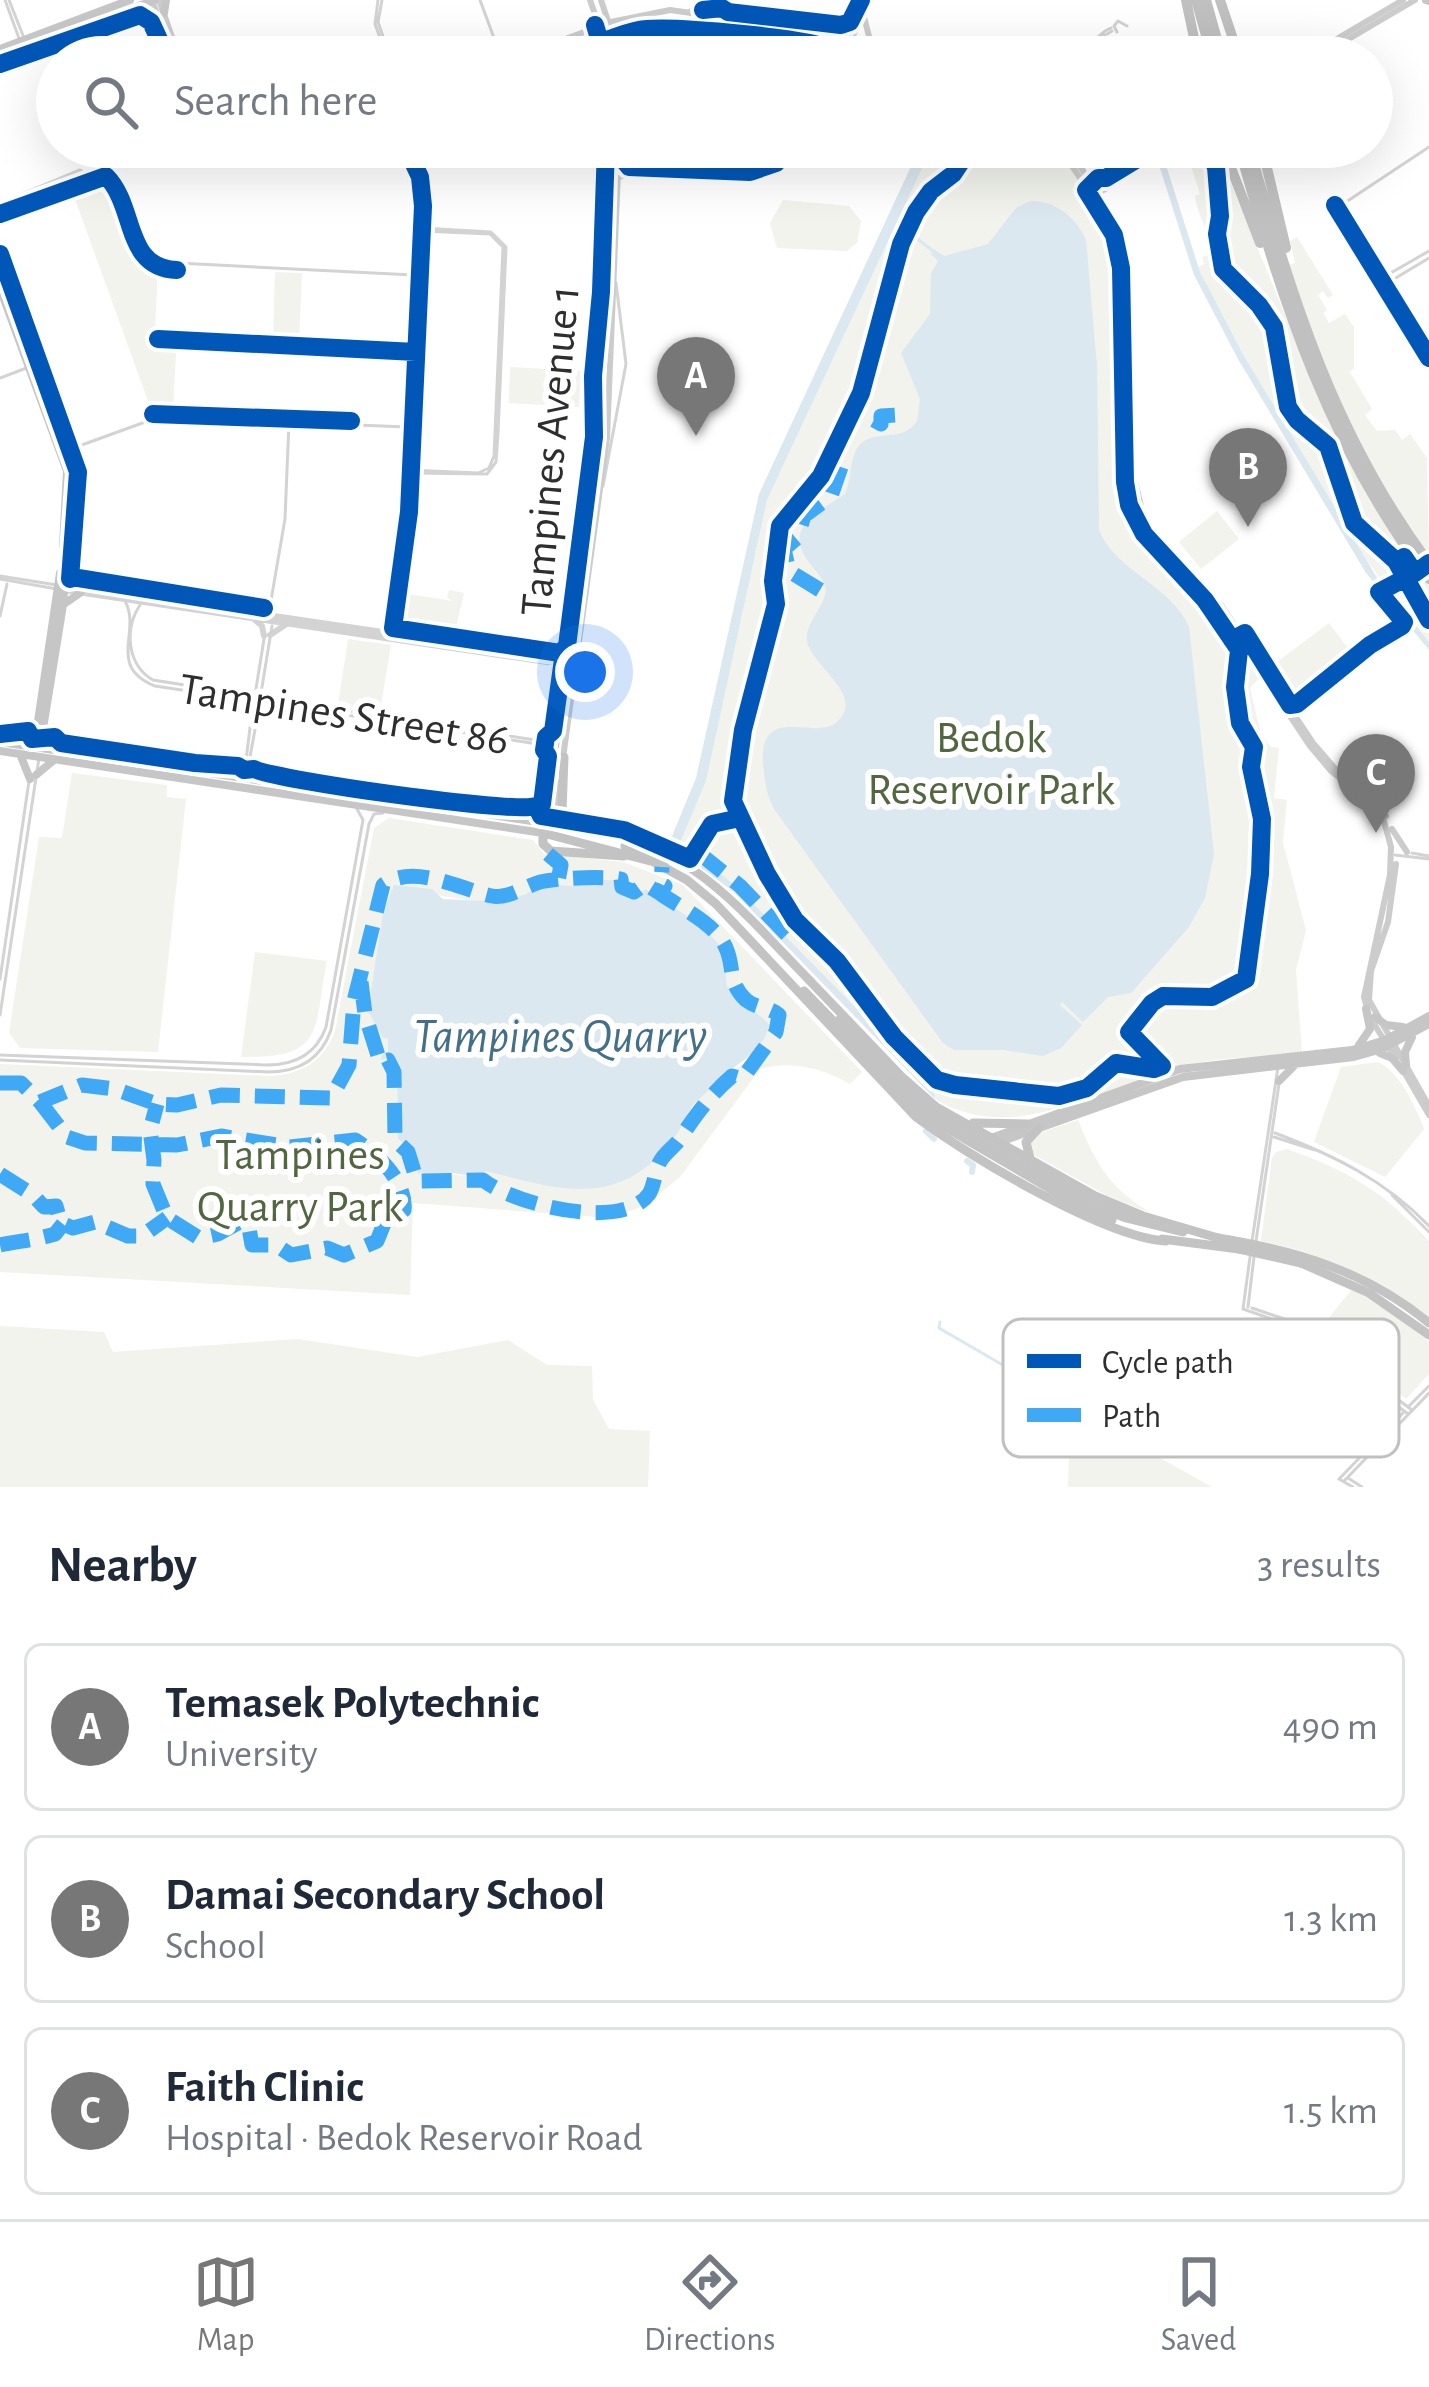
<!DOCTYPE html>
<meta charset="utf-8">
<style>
body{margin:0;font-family:"Alegreya Sans",sans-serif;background:#f2f2f3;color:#1f2937}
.you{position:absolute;left:585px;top:672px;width:42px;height:42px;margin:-30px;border:9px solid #fff;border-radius:50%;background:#1a73e8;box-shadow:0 0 0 18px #1a73e833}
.badge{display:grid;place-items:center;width:78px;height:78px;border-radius:50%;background:#777;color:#fff;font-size:39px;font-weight:700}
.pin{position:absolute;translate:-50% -99px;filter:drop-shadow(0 3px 6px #0008)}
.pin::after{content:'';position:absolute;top:63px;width:42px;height:36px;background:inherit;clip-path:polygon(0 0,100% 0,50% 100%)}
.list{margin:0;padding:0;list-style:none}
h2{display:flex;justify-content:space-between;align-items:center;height:156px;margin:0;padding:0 48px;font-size:51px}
h2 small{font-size:39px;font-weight:400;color:#747a83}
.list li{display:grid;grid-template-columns:78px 1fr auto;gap:36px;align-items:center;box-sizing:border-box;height:168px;margin:0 24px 24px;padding:0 24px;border:3px solid #e0e1e3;border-radius:18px}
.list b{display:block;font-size:45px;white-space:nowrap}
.list p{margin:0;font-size:39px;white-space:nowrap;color:#747a83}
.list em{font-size:39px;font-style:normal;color:#747a83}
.icon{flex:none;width:66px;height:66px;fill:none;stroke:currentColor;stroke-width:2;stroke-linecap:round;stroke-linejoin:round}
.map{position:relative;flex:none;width:1429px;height:1487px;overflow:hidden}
.search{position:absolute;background:#fff;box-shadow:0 12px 48px #0002;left:36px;right:36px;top:36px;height:132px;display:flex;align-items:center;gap:30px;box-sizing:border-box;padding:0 42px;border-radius:66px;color:#747a83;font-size:45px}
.sheet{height:732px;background:#fff}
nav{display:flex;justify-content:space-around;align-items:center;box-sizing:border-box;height:168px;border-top:3px solid #e0e1e3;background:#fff;font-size:33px;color:#747a83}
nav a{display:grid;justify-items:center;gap:6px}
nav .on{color:#777}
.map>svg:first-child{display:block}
.green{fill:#f1f3ec;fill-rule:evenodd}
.water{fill:#dbe8ef}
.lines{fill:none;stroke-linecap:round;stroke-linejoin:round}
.stream{stroke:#dbe8ef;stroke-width:3}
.canal{stroke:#dbe8ef;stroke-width:6}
.minor{stroke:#d3d3d3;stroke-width:3}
.tertiary{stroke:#d3d3d3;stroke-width:6}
.secondary{stroke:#ccc;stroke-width:6}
.primary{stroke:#c6c6c6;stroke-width:8}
.trunk{stroke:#c3c3c3;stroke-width:9}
.motorway{stroke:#c0c0c0;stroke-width:10}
.minor-bridge{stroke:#d3d3d3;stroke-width:3}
.trunk-bridge{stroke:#c3c3c3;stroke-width:9}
.quiet{stroke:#3fa9f5;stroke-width:15;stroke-dasharray:30 15;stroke-linecap:butt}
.cycleway-casing{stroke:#fff;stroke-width:26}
.cycleway{stroke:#0057b8;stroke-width:18}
.labels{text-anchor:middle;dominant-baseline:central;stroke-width:12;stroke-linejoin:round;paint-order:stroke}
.street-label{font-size:45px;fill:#2e2e2e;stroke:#fff}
.park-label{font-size:45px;fill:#526640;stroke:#fff}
.water-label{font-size:48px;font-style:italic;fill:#446f88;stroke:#fff}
.key{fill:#fff;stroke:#c0c0c0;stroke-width:3}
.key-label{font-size:33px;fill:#2e2e2e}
</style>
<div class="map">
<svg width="1429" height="1487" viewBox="0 0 1429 1487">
<rect width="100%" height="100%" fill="#fff"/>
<!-- green -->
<path class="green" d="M932 147H1054L1109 223 1119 247 1130 499 1223 620 1260 677 1250 688 1261 734 1271 747 1279 748 1274 798 1287 800 1283 843 1306 930 1296 970 1302 1053C1262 1058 1221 1056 1182 1066 1101 1085 1017 1148 935 1099L934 1087 738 888 681 842 706 781 767 500Z
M1188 147H1216L1330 424 1429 583V642C1338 533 1269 403 1202 277L1198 267 1204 264 1202 257 1212 254C1212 234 1198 219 1195 196L1200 194 1189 159 1182 155Z
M1249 147H1262L1289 265 1295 263 1290 241 1297 237 1333 295 1328 298 1323 291 1318 295 1327 310 1323 313 1329 323 1345 314 1354 327V368L1350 372 1372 409 1365 415 1377 431 1395 430 1402 440 1410 434 1427 458 1429 561 1334 401Z
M107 174C131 198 126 252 158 267L155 331 177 335 173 411 152 412 71 188Z
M783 200 849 206 861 221 857 243 847 251 777 248 770 223Z
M275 272 302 273 299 342 273 340Z
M510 367 581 371 579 407 509 403Z
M1217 511 1239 539 1201 569 1179 542Z
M449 590 464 593 455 631 404 624 408 594 453 601 447 598Z
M1329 623 1353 655 1293 700 1269 668Z
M348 639 391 645 380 711 338 705Z
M72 773 167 785V797L186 799 158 1052 20 1048 9 1033 39 837 62 838Z
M389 818 533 840 544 854 623 862 683 885 862 1072 850 1084C822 1068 791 1060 760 1069L680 1177 646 1205 611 1218 413 1203 410 1295 0 1272V1064L268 1076C300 1075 324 1062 335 1031L374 828ZM596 879 608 880 634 897 647 889 701 925 724 950 727 986 768 1032 750 1058 697 1100 674 1140 650 1161 485 1171 479 1177 423 1172 398 1139 397 1072 388 1052 394 885C444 894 498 918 542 884L573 886Z
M255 952 327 961C313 1033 325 1058 241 1057Z
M1378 1062C1401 1073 1415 1106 1424 1129L1385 1177 1314 1142 1341 1067Z
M1078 1120C1096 1165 1110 1189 1153 1214L1108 1196 1034 1155 1030 1140 1033 1135Z
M1287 1149C1353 1173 1381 1190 1429 1241V1320C1379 1277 1324 1254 1261 1241L1272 1158 1276 1152Z
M1352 1289 1390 1309 1429 1342V1374L1406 1399 1318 1331Z
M0 1326 104 1332 113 1352 298 1339 417 1357 508 1340 547 1365 592 1366 593 1400 609 1429 650 1431 648 1487H0Z
M1124 1438 1212 1487H1068L1069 1456Z"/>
<!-- water -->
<path class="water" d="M920 147H932L767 500 706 781 681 841 738 888 934 1087 935 1099 734 892 673 847 670 841 696 778 759 494Z
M1165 162 1200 272 1244 356 1379 581 1429 642V650L1366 573 1238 359 1194 275 1159 165Z
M1030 201C1055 200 1077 218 1086 240L1097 366 1099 530C1116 572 1171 585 1189 627L1214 854 1205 898 1189 927 1131 993 1108 997 1083 1022 1062 1002 1060 1005 1082 1025 1061 1048 1043 1056 1004 1050H954L943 1043 774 809C766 794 765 781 763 764 759 701 817 743 838 721 865 694 811 666 807 641 805 623 824 608 826 590 823 575 814 571 806 558 784 523 825 509 845 494 852 479 849 460 858 447 872 427 901 445 917 421L920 399 901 353 930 314 931 273 938 261 931 254 934 249 944 256 988 244 1016 208Z
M596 879 617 881 619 890 634 896 646 889 701 925 724 950 727 986 770 1025C762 1050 747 1057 728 1072 718 1080 712 1089 701 1097 687 1108 683 1129 671 1143 615 1209 561 1190 486 1171L479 1177 452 1173 443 1178 439 1173 426 1178 423 1172 418 1174 410 1150 398 1139 397 1072 390 1057 382 1060 381 1056 388 1052V1038H383L368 1011 383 913 394 885 432 889 443 899C480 900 511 908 542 884L573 886Z"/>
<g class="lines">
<!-- stream -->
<path class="stream" d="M623 37 651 31 681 32
M897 223 933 251
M940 1322 939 1328 1032 1382 1029 1390
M1012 1425 1018 1412"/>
<!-- canal -->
<path class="canal" d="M926 1131 934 1139
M967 1161 973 1165 972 1172"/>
<!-- minor -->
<path class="minor" d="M5 0 20 41
M9 0 24 38
M378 0 375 24 387 57
M382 0 378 22 390 57
M480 0 501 57
M1117 32 1114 26 1118 21 1127 26
M849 36 868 0
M853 39 872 0
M1074 57 1104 32
M1079 57 1105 35
M107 166 111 161 141 147
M622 167 636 173C688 175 764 194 798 147
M107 168C132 193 129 244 158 262L413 275
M109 169 160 147
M621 178C680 162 763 212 803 147
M0 203 80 170 86 173 75 183 0 208
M1388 274 1381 273C1367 254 1344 227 1343 204L1429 147
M1389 274 1429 251
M1394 279 1429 258
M1393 281 1395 291 1429 346
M1384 282 1429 354
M0 378 29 367
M68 450 159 417 406 427
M408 470 478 473 489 468 494 456 503 247 490 234 422 231
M411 473 487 474 496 462 498 433 506 247 491 232 422 228
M603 486 626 364 616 283
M0 576 57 585
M0 579 57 589
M125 601C142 632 106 666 155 686L544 745 552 754
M140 605C124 629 127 665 153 680L541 741 555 736
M269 612 285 519 289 422
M0 616 7 584
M261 693 272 626
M255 695 264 639
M234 773 246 760 253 704
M259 778 251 770 249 762 260 703
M1412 853 1429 856
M1395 855 1429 859
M0 979 29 781
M0 1015 39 758
M0 1055 267 1065C295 1065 316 1055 326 1027L363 820 357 809
M0 1060 268 1072C299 1072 321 1059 331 1030L369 824 374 814 383 813
M1275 1133C1333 1155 1385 1180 1429 1226
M1274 1137 1315 1150
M1392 1195 1429 1232
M1252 1241 1278 1067
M1256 1241 1279 1084
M1250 1257 1243 1309 1297 1328 1408 1414
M1248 1307 1254 1257
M1252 1308 1296 1323 1412 1410
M1409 1406 1429 1386
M1348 1478 1362 1487
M1345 1480 1429 1393
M1353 1487 1339 1479 1403 1413"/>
<!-- tertiary -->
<path class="tertiary" d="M395 147 409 173 414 197 409 354
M400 522 407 392
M63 585 572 660
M64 590 573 666
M255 620 262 626 264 636
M270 635 285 625
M388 636 406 509 419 228 416 180 401 147"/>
<!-- secondary -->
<path class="secondary" d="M152 0 173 57
M159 0 179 57
M590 0 610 57
M601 0 620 57
M714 0 725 17
M691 11 707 1
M864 17 870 40
M829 31 855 24
M833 42 838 57
M517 57 611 22 670 10 825 32 916 57
M537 57 631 23 660 20 833 42 897 57
M847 57 873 52
M1306 57 1403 0
M1318 57 1415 0
M229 147C267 169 303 166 341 147
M243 147 293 157 326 147
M1059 147 1110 222 1122 256 1128 474 1135 509 1150 536 1218 608 1310 746 1331 771 1371 803 1384 821 1391 847 1390 875 1364 997 1369 1016 1396 1059
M1067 147 1106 205 1126 249 1133 474 1144 518 1158 538 1221 605 1313 743 1339 773 1374 799 1386 816
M1094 189 1162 147
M1097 194 1173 147
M563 758 607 438 619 147
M545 823 598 455 611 147
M554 823 559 783
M1392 829 1407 852
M1396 864 1388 922 1371 971 1369 1000 1429 1106
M1403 1070 1429 1115"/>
<!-- primary -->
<path class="primary" d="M1426 0 1429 1
M140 9 150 11 160 22
M164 13 166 0
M0 49 130 0
M0 56 155 0
M0 265 73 471 63 605 40 747
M0 288 67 471 63 546
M64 604 80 593
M0 742 545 823
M34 748 60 573
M0 751 543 833
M20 754 30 779
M36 775 54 760
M520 818 541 810 548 802
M1375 1017 1386 1025 1403 1027
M1359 1045 1370 1029 1366 1009
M1380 1053 1392 1058 1403 1071
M1406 1065 1405 1052 1412 1037
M1279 1081 1294 1066
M991 1138 1180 1069 1352 1050 1385 1040 1429 1016
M997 1143 1183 1077 1354 1057 1382 1049 1429 1024"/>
<!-- trunk -->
<path class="trunk" d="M564 757 562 811 572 826
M545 823C651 834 695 860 767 936
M543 833 654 862 687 880 716 904 916 1117C967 1155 1103 1237 1166 1241
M543 833V844L551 851 624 856
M625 846 666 861
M766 935 903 1078 936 1107 1095 1196 1143 1216 1218 1238
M804 991 926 1116
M973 1123 1028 1124
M1030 1158 1026 1142 1039 1128
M1063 1196 1112 1220
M1162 1239 1239 1249
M1301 1263 1369 1293 1429 1335"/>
<!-- motorway -->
<path class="motorway" d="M1186 0 1198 57
M1196 0 1212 57
M1206 0 1222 57
M1220 0 1239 57
M1223 147 1260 243
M1239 147C1283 304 1328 447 1429 579
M1249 147C1293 299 1333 434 1429 563
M1262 147 1286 248"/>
<!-- minor-bridge -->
<path class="minor-bridge" d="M1105 31 1111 28
M1107 34 1112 31"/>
<!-- trunk-bridge -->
<path class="trunk-bridge" d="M840 1019 914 1096 963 1132 1094 1205 1126 1218 1183 1232
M926 1116 1061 1195
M1218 1238C1297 1251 1366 1271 1429 1323
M1239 1249 1301 1263"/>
<!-- quiet -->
<path class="quiet" d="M874 420 881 424V416L897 415V424
M820 590 789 571 784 549 797 538 804 516 831 496 841 467
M699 853 740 886 794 942
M548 854 561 865 558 881
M361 982 365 1014 380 1062 388 1060 394 1072 395 1140 408 1152 417 1181 483 1180C513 1204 622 1232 649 1194 655 1185 654 1171 661 1160 666 1152 674 1147 679 1140 695 1116 710 1095 732 1076L742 1079 776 1032 779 1015C768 1006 757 1009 746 1000 727 982 735 968 726 948 716 924 681 908 661 894L665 886 661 884 662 867
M0 1083H21L40 1102 82 1085 115 1089 157 1104 177 1105 221 1095 331 1098 349 1065 354 1001 383 885C414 863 459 889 492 896 507 899 522 888 537 883 551 878 605 876 621 879L622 887 634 892 645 884 661 894
M40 1102 67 1137 85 1143 177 1145 221 1136 289 1147 355 1140C378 1154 407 1182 404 1210L385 1221 377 1241 344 1255 327 1248 291 1255 276 1245H252L249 1228 238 1223 218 1234 199 1238 167 1218 153 1184 154 1160 150 1130 157 1104
M0 1174 33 1195 44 1207 56 1206 61 1223 73 1228 95 1222 128 1236H142L167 1218
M0 1245C19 1241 35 1240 55 1234L63 1224"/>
<defs>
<path id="cycleway" d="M703 10 722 8 728 12 841 25 850 22 861 0
M595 25 600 42C615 38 630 30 646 29 676 26 812 38 834 50L841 47
M0 64 140 15 151 22 167 57
M406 147 420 177 423 206 409 512 393 628 560 653 567 646 594 437 593 376 601 292 606 147
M971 147 953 174 931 191 916 212 901 244 861 393 821 476 780 526 773 581 776 604 743 730 733 801 767 874 795 920 837 961 894 1037 937 1080 955 1085 1059 1096 1087 1088 1116 1063 1154 1069 1162 1066 1129 1032 1152 1003 1163 996 1212 997 1246 979 1260 874 1262 819 1251 767 1254 747 1240 723 1235 687 1239 650 1205 600 1144 534 1129 505 1125 482 1121 268 1114 235 1086 190 1098 178H1106L1157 147
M1206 147 1216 167 1220 216 1217 234 1223 269 1259 305 1274 327 1288 407 1297 420 1328 446 1354 523 1396 561 1429 620
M625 162 629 167 750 172 776 163 791 147
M1335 205 1429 358
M0 214 106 176C137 207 123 268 177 270
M0 254 78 472 70 579
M158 339 416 352
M153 414 351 421
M72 577 264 608
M1232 640 1245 633 1290 705 1297 704 1370 645 1402 626 1404 622 1379 592 1413 574 1404 557 1415 573 1429 563
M0 734 28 731 32 739 55 737 61 743 195 763 238 766 244 770 254 769C276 780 515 814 536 806
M536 806 541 816 624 830 690 859 712 824 740 818
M536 806 542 804 548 756 544 750 546 737 553 731 564 652"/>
</defs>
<!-- cycleway casing -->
<use href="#cycleway" class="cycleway-casing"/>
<!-- cycleway -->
<use href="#cycleway" class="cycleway"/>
</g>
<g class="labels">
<!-- street labels -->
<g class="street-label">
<text transform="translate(551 451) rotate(-85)">Tampines Avenue 1</text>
<text transform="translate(344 715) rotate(9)">Tampines Street 86</text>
</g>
<!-- park labels -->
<g class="park-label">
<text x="991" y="738">Bedok<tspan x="991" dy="52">Reservoir Park</tspan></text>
<text x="300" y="1155">Tampines<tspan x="300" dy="52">Quarry Park</tspan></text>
</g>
<!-- water labels -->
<g class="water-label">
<text x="560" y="1038">Tampines Quarry</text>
</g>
</g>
<!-- legend -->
<rect x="1003" y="1319" width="396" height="138" rx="18" class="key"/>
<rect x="1027" y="1354" width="54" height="14" fill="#0057b8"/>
<rect x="1027" y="1408" width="54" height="14" fill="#3fa9f5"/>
<g class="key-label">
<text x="1102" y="1373">Cycle path</text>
<text x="1102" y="1427">Path</text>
</g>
</svg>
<div class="you"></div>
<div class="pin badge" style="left:696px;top:436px">A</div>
<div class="pin badge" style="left:1248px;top:527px">B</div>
<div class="pin badge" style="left:1376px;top:833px">C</div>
<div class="search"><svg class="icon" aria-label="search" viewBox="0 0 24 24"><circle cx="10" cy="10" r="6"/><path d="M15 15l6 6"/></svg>Search here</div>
</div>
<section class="sheet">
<h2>Nearby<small>3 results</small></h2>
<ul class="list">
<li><span class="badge">A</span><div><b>Temasek Polytechnic</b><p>University</p></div><em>490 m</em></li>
<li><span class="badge">B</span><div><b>Damai Secondary School</b><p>School</p></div><em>1.3 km</em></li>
<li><span class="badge">C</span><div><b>Faith Clinic</b><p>Hospital · Bedok Reservoir Road</p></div><em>1.5 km</em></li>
</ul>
</section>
<nav>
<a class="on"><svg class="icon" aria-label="map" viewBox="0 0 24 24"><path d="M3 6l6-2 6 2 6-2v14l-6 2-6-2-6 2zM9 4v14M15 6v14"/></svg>Map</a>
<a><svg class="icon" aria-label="directions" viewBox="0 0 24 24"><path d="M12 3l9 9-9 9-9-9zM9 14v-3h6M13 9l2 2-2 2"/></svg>Directions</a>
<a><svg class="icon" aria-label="saved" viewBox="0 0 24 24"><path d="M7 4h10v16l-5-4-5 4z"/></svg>Saved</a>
</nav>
